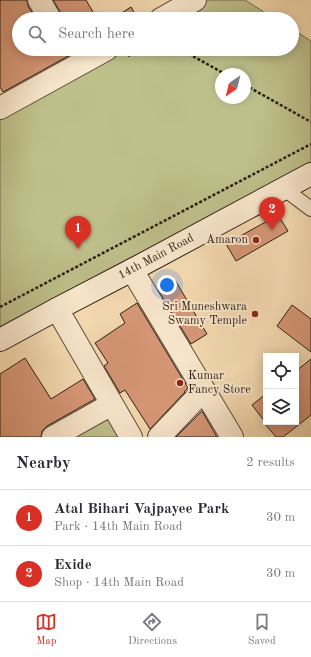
<!DOCTYPE html>
<meta charset="utf-8">
<style>
body{margin:0;font-family:"Old Standard TT",serif;background:#f2f2f3;color:#2b2b33}
.controls{position:absolute;right:12px;bottom:12px;display:grid;overflow:hidden;border-radius:0px;box-shadow:0 2px 10px #0003}
.controls button{width:36px;height:36px;display:grid;place-items:center;padding:0;border:0;border-bottom:1px solid #e1e1e2;background:#fff;color:#2b2b33;font:20px sans-serif}
.compass{position:absolute;left:215px;top:68px;width:36px;height:36px;border-radius:50%;background:#fff;box-shadow:0 2px 10px #0003;rotate:215deg}
.you{position:absolute;left:167px;top:285px;width:14px;height:14px;margin:-10px;border:3px solid #fff;border-radius:50%;background:#1a73e8;box-shadow:0 0 0 6px #1a73e833}
.badge{display:grid;place-items:center;width:26px;height:26px;border-radius:50%;background:#d93025;color:#fff;font-size:13px;font-weight:700}
.pin{position:absolute;translate:-50% -33px;filter:drop-shadow(0 1px 2px #0008)}
.pin::after{content:'';position:absolute;top:21px;width:14px;height:12px;background:inherit;clip-path:polygon(0 0,100% 0,50% 100%)}
.list{margin:0;padding:0;list-style:none}
h2{display:flex;justify-content:space-between;align-items:center;height:52px;margin:0;padding:0 16px;font-size:17px}
h2 small{font-size:13px;font-weight:400;color:#7c7c81}
.list li{display:grid;grid-template-columns:26px 1fr auto;gap:12px;align-items:center;box-sizing:border-box;height:56px;padding:0 16px;border-top:1px solid #e1e1e2}
.list b{display:block;font-size:15px;white-space:nowrap}
.list p{margin:0;font-size:13px;white-space:nowrap;color:#7c7c81}
.list em{font-size:13px;font-style:normal;color:#7c7c81}
.icon{flex:none;width:22px;height:22px;fill:none;stroke:currentColor;stroke-width:2;stroke-linecap:round;stroke-linejoin:round}
.map{position:relative;flex:none;width:311px;height:437px;overflow:hidden}
.search{position:absolute;background:#fff;box-shadow:0 2px 10px #0003;left:12px;right:12px;top:12px;height:44px;display:flex;align-items:center;gap:10px;box-sizing:border-box;padding:0 14px;border-radius:22px;color:#7c7c81;font-size:15px}
.sheet{height:164px;background:#fff}
nav{display:flex;justify-content:space-around;align-items:center;box-sizing:border-box;height:56px;border-top:1px solid #e1e1e2;background:#fff;font-size:11px;color:#7c7c81}
nav a{display:grid;justify-items:center;gap:2px}
nav .on{color:#d93025}
.map>svg:first-child{display:block}
.green{fill:#bec08b;stroke:#746e50;fill-rule:evenodd}
.building{fill:#d89878;stroke:#2b1d16}
.lines{fill:none;stroke-linecap:round;stroke-linejoin:round}
.service-casing{stroke:#5e4d3d;stroke-width:16}
.minor-casing{stroke:#5e4d3d;stroke-width:24}
.secondary-casing{stroke:#2b1d16;stroke-width:24}
.path{stroke:#2b1d16;stroke-width:2.5;stroke-dasharray:3 2;stroke-linecap:butt}
.service{stroke:#fae8ce;stroke-width:14}
.minor{stroke:#fae8ce;stroke-width:22}
.secondary{stroke:#fae8ce;stroke-width:22}
.poi-dot{fill:#8f2418;stroke:#fae8ce;stroke-width:1.5}
.labels{text-anchor:middle;dominant-baseline:central;stroke-width:4;stroke-linejoin:round;paint-order:stroke}
.poi-label{font-size:12px;fill:#2b1d16;stroke:#fae8ce;text-anchor:end}
.street-label{font-size:12px;fill:#2b1d16;stroke:#fae8ce}
</style>
<div class="map">
<svg width="311" height="437" viewBox="0 0 311 437">
<rect width="100%" height="100%" fill="#f7dcb3"/>
<filter id="stains"><feTurbulence type="fractalNoise" baseFrequency=".005" numOctaves="4"/><feColorMatrix values="0 0 0 0 .2 0 0 0 0 .09 0 0 0 0 .02 0 0 0 .5 -.17"/></filter>
<radialGradient id="worn" r=".72"><stop offset=".6" stop-color="#630" stop-opacity="0"/><stop offset="1" stop-color="#630" stop-opacity=".3"/></radialGradient>
<!-- green -->
<path class="green" d="M205 0H245L275 19H171Z
M292 29 311 41V165L0 332V114L117 49H292ZM221 74H245V98H221Z
M106 414 118 437H66Z"/>
<!-- building -->
<path class="building" d="M0 0H27L28 6 36 19H19V49H81L3 92 0 87Z
M53 0H86L97 19H62L61 13Z
M131 7 138 19H112Z
M278 215 288 231 236 261 226 244Z
M175 280 207 334 191 344 158 290Z
M137 303 188 388 184 392H185L150 429 125 390 120 393 104 366 108 363 95 343 125 323 120 314Z
M292 305 311 319V352L277 326Z
M25 358 51 399 83 379 95 399 47 426 42 431 41 437H0V374Z
M311 359V415L283 437H276L265 424 266 423 252 405 266 394V422H296V371Z
M202 411 217 437H176Z"/>
<g class="lines">
<defs>
<path id="service" d="M283 188 311 209"/>
<path id="minor" d="M39 0 50 19
M161 19 195 0
M0 108 107 49
M132 270 232 437
M57 309 131 437
M53 437 112 404
M159 437 204 390"/>
<path id="secondary" d="M0 340 57 309 132 270 311 174"/>
</defs>
<!-- service casing -->
<use href="#service" class="service-casing"/>
<!-- minor casing -->
<use href="#minor" class="minor-casing"/>
<!-- secondary casing -->
<use href="#secondary" class="secondary-casing"/>
<!-- path -->
<path class="path" d="M180 49 225 74
M128 56 140 49
M245 85 311 122
M0 307 311 144"/>
<!-- service -->
<use href="#service" class="service"/>
<!-- minor -->
<use href="#minor" class="minor"/>
<!-- secondary -->
<use href="#secondary" class="secondary"/>
</g>
<!-- markers -->
<g class="poi-dot">
<circle cx="256" cy="240" r="4"/>
<circle cx="255" cy="314" r="4"/>
<circle cx="180" cy="383" r="4"/>
</g>
<g class="labels">
<!-- poi labels -->
<g class="poi-label">
<text x="248" y="240">Amaron</text>
<text x="247" y="307">Sri Muneshwara<tspan x="247" dy="14">Swamy Temple</tspan></text>
<text x="188" y="376" text-anchor="start">Kumar<tspan x="188" dy="14">Fancy Store</tspan></text>
</g>
<!-- street labels -->
<g class="street-label">
<text transform="translate(156 257) rotate(-28)">14th Main Road</text>
</g>
</g>
<rect width="100%" height="100%" filter="url(#stains)"/>
<rect width="100%" height="100%" fill="url(#worn)"/>
</svg>
<div class="controls">
<button><svg class="icon" aria-label="locate" viewBox="0 0 24 24"><circle cx="12" cy="12" r="6"/><path d="M12 2v4M12 18v4M2 12h4M18 12h4"/></svg></button>
<button><svg class="icon" aria-label="layers" viewBox="0 0 24 24"><path d="M12 4l9 5-9 5-9-5zM3 14l9 5 9-5"/></svg></button>
</div>
<svg class="compass" viewBox="-18 -18 36 36"><path d="M0-13l5 13h-10z" fill="#e53935"/><path d="M0 13l5-13h-10z" fill="#7c7c81"/></svg>
<div class="you"></div>
<div class="pin badge" style="left:78px;top:249px">1</div>
<div class="pin badge" style="left:272px;top:230px">2</div>
<div class="search"><svg class="icon" aria-label="search" viewBox="0 0 24 24"><circle cx="10" cy="10" r="6"/><path d="M15 15l6 6"/></svg>Search here</div>
</div>
<section class="sheet">
<h2>Nearby<small>2 results</small></h2>
<ul class="list">
<li><span class="badge">1</span><div><b>Atal Bihari Vajpayee Park</b><p>Park · 14th Main Road</p></div><em>30 m</em></li>
<li><span class="badge">2</span><div><b>Exide</b><p>Shop · 14th Main Road</p></div><em>30 m</em></li>
</ul>
</section>
<nav>
<a class="on"><svg class="icon" aria-label="map" viewBox="0 0 24 24"><path d="M3 6l6-2 6 2 6-2v14l-6 2-6-2-6 2zM9 4v14M15 6v14"/></svg>Map</a>
<a><svg class="icon" aria-label="directions" viewBox="0 0 24 24"><path d="M12 3l9 9-9 9-9-9zM9 14v-3h6M13 9l2 2-2 2"/></svg>Directions</a>
<a><svg class="icon" aria-label="saved" viewBox="0 0 24 24"><path d="M7 4h10v16l-5-4-5 4z"/></svg>Saved</a>
</nav>
